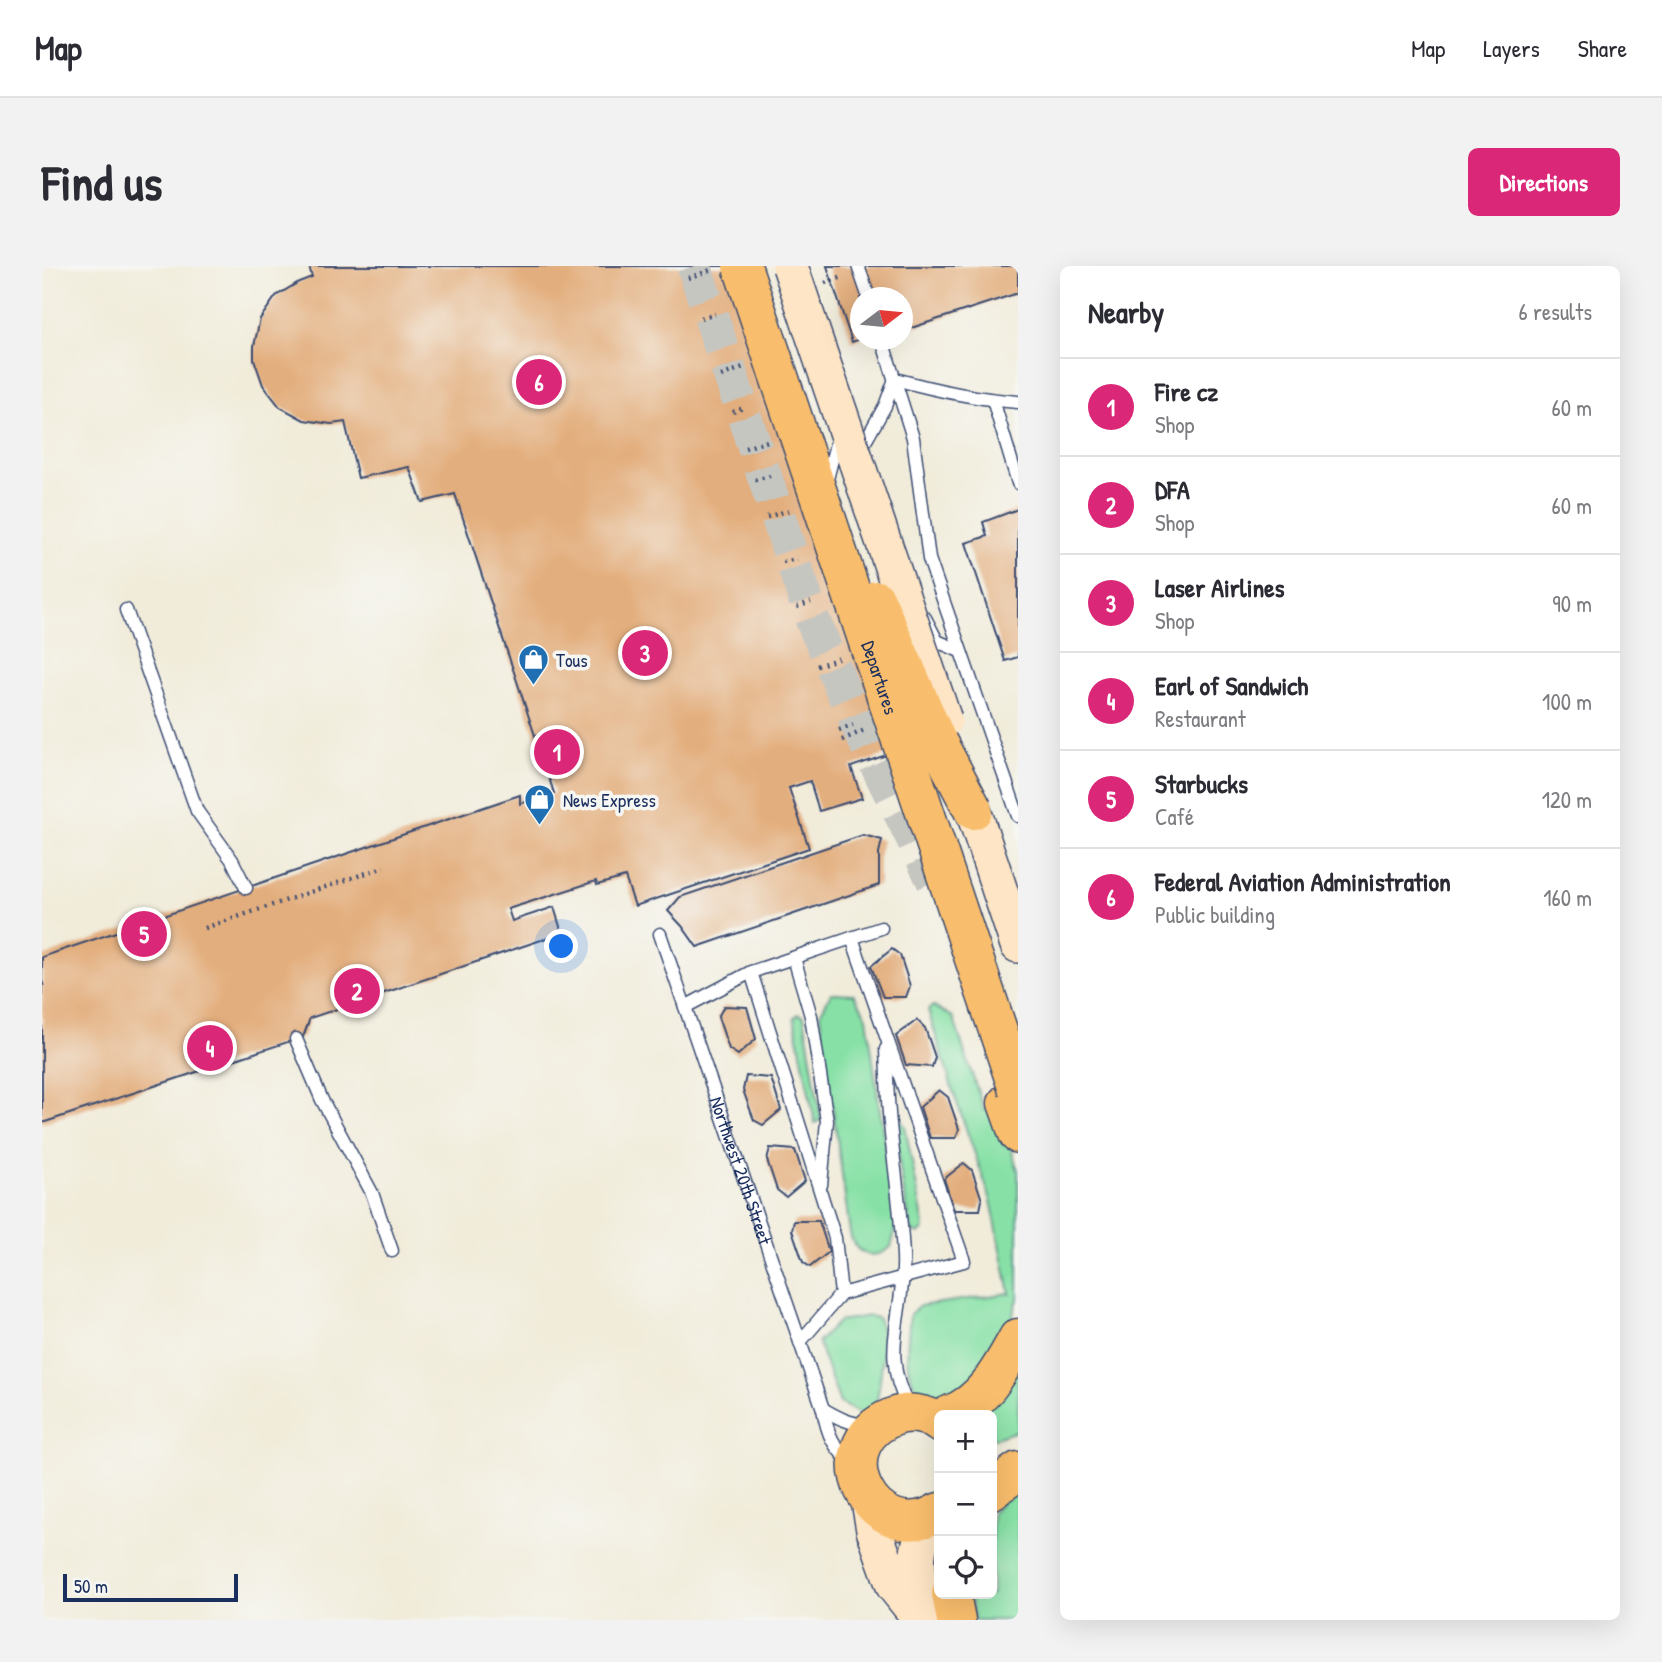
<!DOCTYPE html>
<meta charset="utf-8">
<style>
body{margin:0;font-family:"Patrick Hand",sans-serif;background:#f2f2f3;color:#2b2b33}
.controls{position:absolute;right:21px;bottom:21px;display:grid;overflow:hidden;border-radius:10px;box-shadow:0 7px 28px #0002}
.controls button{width:63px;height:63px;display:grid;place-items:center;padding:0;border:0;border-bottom:2px solid #e1e1e2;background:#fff;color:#2b2b33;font:35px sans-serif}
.compass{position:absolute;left:808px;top:21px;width:63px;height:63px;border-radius:50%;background:#fff;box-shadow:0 7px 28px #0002;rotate:74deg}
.scale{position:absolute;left:21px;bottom:18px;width:175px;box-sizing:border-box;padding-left:7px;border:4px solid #1b2f5e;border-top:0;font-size:19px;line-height:24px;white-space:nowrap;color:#1b2f5e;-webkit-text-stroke:5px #f6f6f2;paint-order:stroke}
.you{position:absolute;left:520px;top:681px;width:24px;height:24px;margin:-18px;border:5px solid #fff;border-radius:50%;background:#1a73e8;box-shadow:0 0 0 10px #1a73e833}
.badge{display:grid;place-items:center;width:46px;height:46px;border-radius:50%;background:#db2777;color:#fff;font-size:23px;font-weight:700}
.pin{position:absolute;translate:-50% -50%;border:4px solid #fff;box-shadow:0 2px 7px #0006}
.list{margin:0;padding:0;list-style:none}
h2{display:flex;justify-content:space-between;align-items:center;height:91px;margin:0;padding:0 28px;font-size:30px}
h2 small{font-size:23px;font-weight:400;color:#7c7c81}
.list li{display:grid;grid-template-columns:46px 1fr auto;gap:21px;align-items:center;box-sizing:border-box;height:98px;padding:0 28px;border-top:2px solid #e1e1e2}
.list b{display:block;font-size:26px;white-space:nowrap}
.list p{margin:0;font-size:23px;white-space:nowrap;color:#7c7c81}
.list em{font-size:23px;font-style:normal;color:#7c7c81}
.icon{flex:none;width:38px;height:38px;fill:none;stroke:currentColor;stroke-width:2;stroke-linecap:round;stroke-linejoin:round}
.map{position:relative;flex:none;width:976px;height:1354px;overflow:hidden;border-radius:10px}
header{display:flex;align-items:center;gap:42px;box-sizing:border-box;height:98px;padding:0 35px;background:#fff;border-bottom:2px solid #e1e1e2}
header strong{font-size:33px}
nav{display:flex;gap:38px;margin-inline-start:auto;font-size:24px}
.intro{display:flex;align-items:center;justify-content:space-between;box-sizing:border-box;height:168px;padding:0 42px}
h1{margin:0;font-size:49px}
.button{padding:18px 32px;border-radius:10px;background:#db2777;color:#fff;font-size:24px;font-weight:700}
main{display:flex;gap:42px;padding:0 42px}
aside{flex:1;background:#fff;border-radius:10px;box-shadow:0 7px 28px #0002}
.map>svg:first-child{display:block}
.green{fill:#87e1a6;stroke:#518882;stroke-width:2}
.building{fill:#e3ae7d}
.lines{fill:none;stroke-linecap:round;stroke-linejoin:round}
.secondary-tunnel{stroke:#c6c6c1;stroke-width:35;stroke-dasharray:35 18;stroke-linecap:butt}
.lane-casing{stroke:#3b4b71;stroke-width:15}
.secondary-casing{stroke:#3b4b71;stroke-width:38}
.primary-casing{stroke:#3b4b71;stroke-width:41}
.path{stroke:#3b4b71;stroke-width:4.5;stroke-dasharray:2 5;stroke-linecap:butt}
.lane{stroke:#fff;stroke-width:12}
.secondary{stroke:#fde5c5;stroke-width:35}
.primary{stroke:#f9be6d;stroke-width:38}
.lane-bridge-casing{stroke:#3b4b71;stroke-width:15;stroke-linecap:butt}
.secondary-bridge-casing{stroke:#3b4b71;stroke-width:38;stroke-linecap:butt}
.primary-bridge-casing{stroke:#3b4b71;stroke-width:41;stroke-linecap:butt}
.lane-bridge{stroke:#fff;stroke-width:12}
.secondary-bridge{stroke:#fde5c5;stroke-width:35}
.primary-bridge{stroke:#f9be6d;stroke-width:38}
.labels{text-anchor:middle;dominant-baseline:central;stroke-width:7;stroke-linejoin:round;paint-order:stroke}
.poi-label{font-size:19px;fill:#1b2f5e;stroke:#f6f6f2;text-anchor:start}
.street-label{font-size:19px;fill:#1b2f5e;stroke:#f6f6f2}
</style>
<header>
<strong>Map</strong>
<nav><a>Map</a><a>Layers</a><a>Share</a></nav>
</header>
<div class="intro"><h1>Find us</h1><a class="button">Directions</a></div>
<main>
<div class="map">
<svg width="976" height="1354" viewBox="0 0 976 1354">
<rect width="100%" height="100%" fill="#f6f6f2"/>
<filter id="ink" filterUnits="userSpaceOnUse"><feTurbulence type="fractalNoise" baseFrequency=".0143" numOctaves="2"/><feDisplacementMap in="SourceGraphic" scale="14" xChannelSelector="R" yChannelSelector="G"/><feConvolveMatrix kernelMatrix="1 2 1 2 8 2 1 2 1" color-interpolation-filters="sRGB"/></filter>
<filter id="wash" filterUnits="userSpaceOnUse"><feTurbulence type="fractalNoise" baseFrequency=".00686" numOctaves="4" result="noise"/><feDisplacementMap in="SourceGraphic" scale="28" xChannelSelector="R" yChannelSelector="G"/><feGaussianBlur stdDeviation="1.57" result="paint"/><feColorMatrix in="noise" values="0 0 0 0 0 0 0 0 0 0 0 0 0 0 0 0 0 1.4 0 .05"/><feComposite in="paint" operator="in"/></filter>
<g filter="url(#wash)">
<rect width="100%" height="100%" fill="#f1ecda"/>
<!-- green -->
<path class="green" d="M789 727 812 728 825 751 854 962 849 981C831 995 813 990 808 967L778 748Z
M891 740 911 751 942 844 956 839 976 905V1033L966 1063 940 1104 907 1136 883 1133C858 1109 866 1080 868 1048L878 1040 968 1027 949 934 912 828 886 744Z
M757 748 762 750 779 854 773 857 752 751Z
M859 855 863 860 882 959 881 964 876 968 870 965C863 931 853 891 856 856Z
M827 1050 836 1052C846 1080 837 1114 834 1144L818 1148 798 1137 776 1076 797 1055Z
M976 1098V1165L950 1173V1149H933Z
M976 1222V1354H932L928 1328H950V1246Z"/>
<g id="blocks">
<!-- building -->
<path class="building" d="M267 0H693L856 485 809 501 820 532 777 545 768 515 747 522 767 582 593 640 583 611 555 619 554 615 466 643 470 655 512 641 520 667 268 752 261 771 0 857V691L478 529V538L512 527 413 228 380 236 367 201 316 212 303 156 289 158 262 154 238 141 221 119 212 93V80L218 53 234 30 257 16 270 11Z
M785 0H976V27L860 65V32H818V73L810 76Z
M976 243V391L963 395 924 277 945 270 941 256Z
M821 569 840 574 837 587V619L655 681 640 660 626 645 638 631Z
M850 683 858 689 868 720 864 731H841L829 700Z
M682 740 705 741 714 773 696 789 687 783 676 751Z
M875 754 883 762 893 791 890 801 864 799 854 770Z
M704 810 729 812 739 844 721 859 712 854 701 824Z
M897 824 906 831 917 863 914 872H888L878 841Z
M728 882 753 884 763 915 744 931 735 924 725 894Z
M922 897 930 904 940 934 938 944H912L902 913Z
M752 955H777L787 986 768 1001 761 996 750 964Z"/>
</g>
</g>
<g filter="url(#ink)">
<use href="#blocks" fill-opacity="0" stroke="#3b4b71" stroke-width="2"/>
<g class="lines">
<!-- secondary-tunnel -->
<path class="secondary-tunnel" d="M652 0 771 355 819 466 892 615"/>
<defs>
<g id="lane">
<path d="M816 0 827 32"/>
<path d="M840 74 871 172 887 293 976 550"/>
<path d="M853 113C893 124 934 133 976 136"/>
<path d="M951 134 976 217"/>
<path d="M820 181 843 140 853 113"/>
<path d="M84 344 155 545 190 594 204 622"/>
<path d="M883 352 895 375 918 385"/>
<path id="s1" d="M618 668 781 1143C785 1166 791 1184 812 1197"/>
<path d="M752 692 769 750 785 855 779 919"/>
<path d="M709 706 793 972 799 1028"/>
<path d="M643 741 709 706 839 662"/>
<path d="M254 773 280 834 330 927 350 985"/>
<path d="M844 783C845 804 845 826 847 847 851 895 859 942 861 990 864 1045 836 1088 867 1141"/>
<path d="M758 1076 799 1028 922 995 810 672"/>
<path d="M781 1143C796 1152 808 1158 826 1159"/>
</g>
<path id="secondary" d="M931 544 976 679
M827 1235 832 1264 852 1320 879 1354
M887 1354C878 1310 865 1292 890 1250"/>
<path id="primary" d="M965 837 976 868
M907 1149C941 1137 959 1103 976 1072
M897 1157C884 1147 866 1145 851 1151 778 1180 831 1285 897 1246
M950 1224 976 1205
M909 1328 914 1354"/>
</defs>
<!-- lane casing -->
<use href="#lane" class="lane-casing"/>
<!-- secondary casing -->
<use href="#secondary" class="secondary-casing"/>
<!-- primary casing -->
<use href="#primary" class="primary-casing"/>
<!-- path -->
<path class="path" d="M646 12 672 3
M783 17 801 11
M659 52 673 48
M679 110 704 100
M691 146 704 141
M703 182 729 174
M713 214 728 210
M725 251 751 243
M741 296 755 293
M755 341 769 336
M775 400 801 391
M797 464 811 459
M800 474 825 463
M163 662 342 601
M0 718 6 716"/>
<!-- lane -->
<use href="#lane" class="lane"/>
<!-- secondary -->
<use href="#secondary" class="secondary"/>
<!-- primary -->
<use href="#primary" class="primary"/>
<defs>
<path id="lane-bridge" d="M784 217 796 170"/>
<path id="secondary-bridge" d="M748 0 902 454"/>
<g id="primary-bridge">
<path id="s2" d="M700 0 976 824"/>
<path d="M834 334 894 473 931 544"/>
</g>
</defs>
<!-- lane-bridge casing -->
<use href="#lane-bridge" class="lane-bridge-casing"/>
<!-- secondary-bridge casing -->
<use href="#secondary-bridge" class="secondary-bridge-casing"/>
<!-- primary-bridge casing -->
<use href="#primary-bridge" class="primary-bridge-casing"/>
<!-- lane-bridge -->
<use href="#lane-bridge" class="lane-bridge"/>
<!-- secondary-bridge -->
<use href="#secondary-bridge" class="secondary-bridge"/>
<!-- primary-bridge -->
<use href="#primary-bridge" class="primary-bridge"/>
</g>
</g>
<!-- icons -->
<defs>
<symbol id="shop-pin" viewBox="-11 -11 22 30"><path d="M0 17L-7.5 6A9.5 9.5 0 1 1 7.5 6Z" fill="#1f6fb2" stroke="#f6f6f2"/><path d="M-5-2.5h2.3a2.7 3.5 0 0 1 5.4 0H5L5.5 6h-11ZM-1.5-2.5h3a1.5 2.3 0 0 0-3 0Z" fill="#fff"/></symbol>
</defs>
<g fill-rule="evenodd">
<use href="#shop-pin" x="474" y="376" width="35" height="47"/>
<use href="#shop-pin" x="480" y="516" width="35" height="47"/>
</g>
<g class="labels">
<!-- poi labels -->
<g class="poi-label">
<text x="514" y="394">Tous</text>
<text x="521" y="534">News Express</text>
</g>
<!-- street labels -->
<g class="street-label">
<text stroke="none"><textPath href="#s2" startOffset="434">Departures</textPath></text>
<text stroke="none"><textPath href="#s1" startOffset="250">Northwest 20th Street</textPath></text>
</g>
</g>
</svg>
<div class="controls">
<button>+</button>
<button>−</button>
<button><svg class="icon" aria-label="locate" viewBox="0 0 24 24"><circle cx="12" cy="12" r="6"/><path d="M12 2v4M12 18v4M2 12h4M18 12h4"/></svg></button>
</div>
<svg class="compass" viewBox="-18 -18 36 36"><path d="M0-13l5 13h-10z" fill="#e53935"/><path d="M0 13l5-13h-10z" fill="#7c7c81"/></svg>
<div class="scale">50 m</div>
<div class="you"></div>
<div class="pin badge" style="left:515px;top:486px">1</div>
<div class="pin badge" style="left:315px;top:725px">2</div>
<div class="pin badge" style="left:603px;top:387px">3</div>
<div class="pin badge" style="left:168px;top:782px">4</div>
<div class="pin badge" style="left:102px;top:668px">5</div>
<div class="pin badge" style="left:497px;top:116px">6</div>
</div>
<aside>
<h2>Nearby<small>6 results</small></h2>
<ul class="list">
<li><span class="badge">1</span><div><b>Fire cz</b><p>Shop</p></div><em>60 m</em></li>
<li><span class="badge">2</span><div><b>DFA</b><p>Shop</p></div><em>60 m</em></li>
<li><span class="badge">3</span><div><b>Laser Airlines</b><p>Shop</p></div><em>90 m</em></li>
<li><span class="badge">4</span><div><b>Earl of Sandwich</b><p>Restaurant</p></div><em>100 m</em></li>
<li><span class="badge">5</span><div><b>Starbucks</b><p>Café</p></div><em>120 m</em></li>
<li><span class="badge">6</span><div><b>Federal Aviation Administration</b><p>Public building</p></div><em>160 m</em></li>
</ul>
</aside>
</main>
